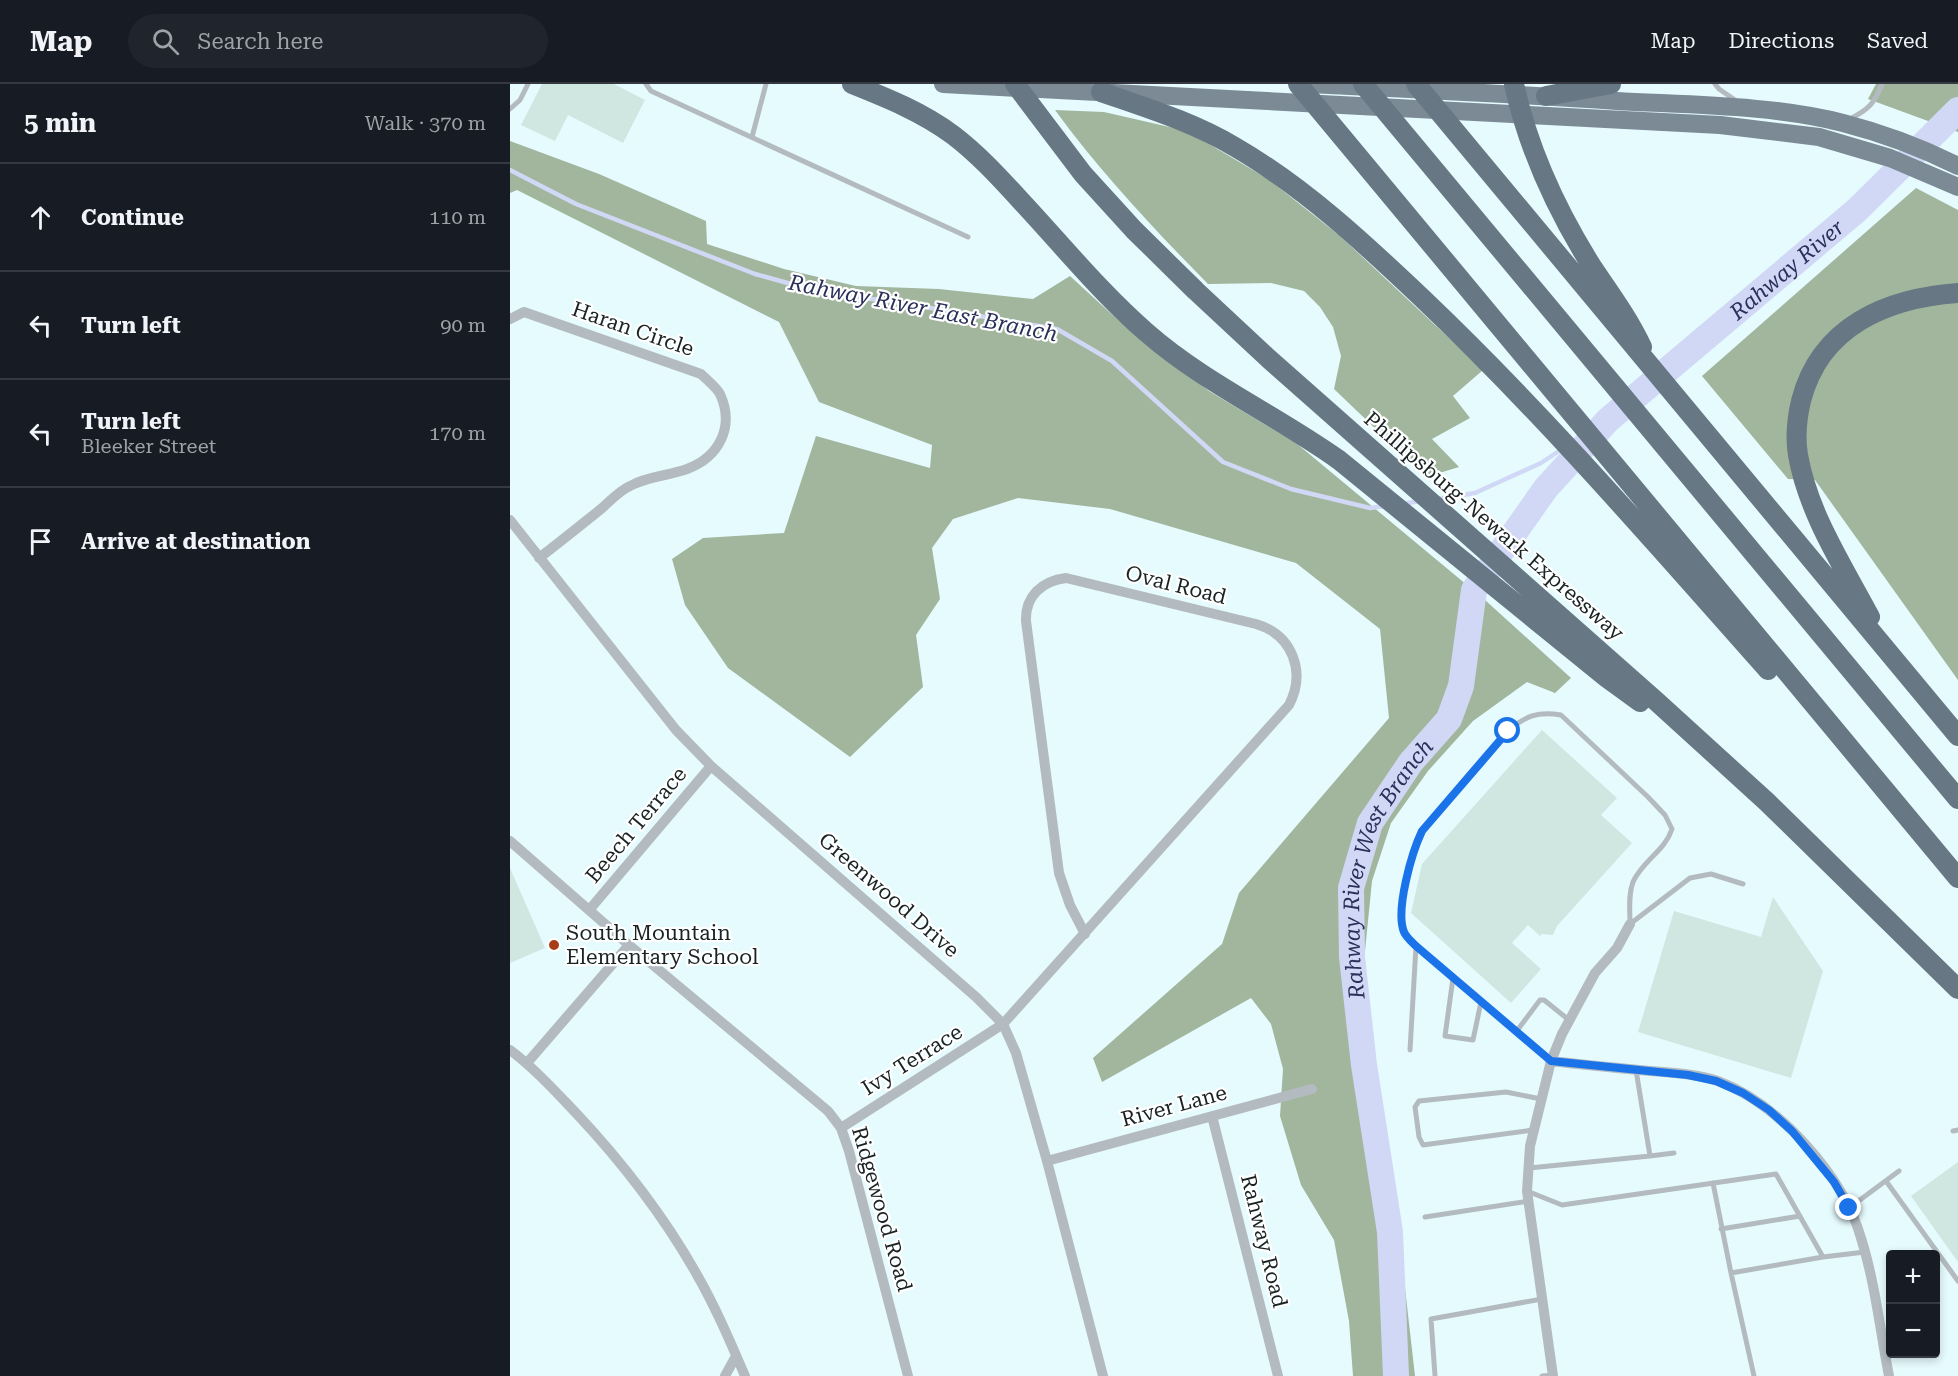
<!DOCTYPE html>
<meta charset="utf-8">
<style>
body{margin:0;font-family:"Roboto Serif",serif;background:#20242c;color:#f1f3f6}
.controls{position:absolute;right:18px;bottom:18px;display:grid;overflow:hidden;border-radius:6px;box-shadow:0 3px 9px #0003}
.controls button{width:54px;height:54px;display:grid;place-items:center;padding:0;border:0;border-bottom:2px solid #363941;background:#171b24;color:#f1f3f6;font:30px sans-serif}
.stop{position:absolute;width:18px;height:18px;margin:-14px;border:4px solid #1a73e8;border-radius:50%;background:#fff}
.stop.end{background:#1a73e8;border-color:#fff;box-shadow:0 2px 6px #0008}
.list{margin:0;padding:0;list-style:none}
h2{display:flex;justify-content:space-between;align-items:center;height:78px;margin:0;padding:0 24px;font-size:26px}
h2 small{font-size:20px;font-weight:400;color:#9ea1a6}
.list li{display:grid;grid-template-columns:39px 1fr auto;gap:18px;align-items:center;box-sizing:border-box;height:108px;padding:0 24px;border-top:2px solid #363941}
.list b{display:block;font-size:22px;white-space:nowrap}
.list p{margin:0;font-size:20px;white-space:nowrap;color:#9ea1a6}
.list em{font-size:20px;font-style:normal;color:#9ea1a6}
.icon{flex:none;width:33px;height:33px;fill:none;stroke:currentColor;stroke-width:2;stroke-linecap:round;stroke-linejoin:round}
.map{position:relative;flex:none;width:1448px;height:1292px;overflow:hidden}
header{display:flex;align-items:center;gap:36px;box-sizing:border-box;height:84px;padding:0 30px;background:#171b24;border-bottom:2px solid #363941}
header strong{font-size:28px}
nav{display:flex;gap:33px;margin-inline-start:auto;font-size:21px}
.search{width:420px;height:54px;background:#20242c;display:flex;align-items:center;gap:15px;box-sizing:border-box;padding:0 21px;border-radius:33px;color:#9ea1a6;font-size:22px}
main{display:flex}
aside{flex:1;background:#171b24}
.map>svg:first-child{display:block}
.forest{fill:#a1b69d}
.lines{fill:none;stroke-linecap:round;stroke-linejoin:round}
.stream{stroke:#d1d8f6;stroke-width:4.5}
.river{stroke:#d1d8f6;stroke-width:26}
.building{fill:#cfe7e0}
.lane{stroke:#b3bbc1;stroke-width:5}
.street{stroke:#b3bbc1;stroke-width:10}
.primary{stroke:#7b8a95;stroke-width:18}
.highway{stroke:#677884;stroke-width:20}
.route{stroke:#1a73e8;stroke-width:8}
.poi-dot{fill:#a63f19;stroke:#fff;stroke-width:2}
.labels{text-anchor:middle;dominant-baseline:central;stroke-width:4.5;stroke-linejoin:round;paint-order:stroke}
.street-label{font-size:21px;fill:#192324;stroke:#fff}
.poi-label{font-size:21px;fill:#192324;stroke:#fff;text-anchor:start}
.water-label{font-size:22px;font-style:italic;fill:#2a3059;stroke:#fff}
</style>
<header>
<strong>Map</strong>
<div class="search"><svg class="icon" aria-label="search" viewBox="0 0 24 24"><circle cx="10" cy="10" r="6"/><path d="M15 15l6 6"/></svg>Search here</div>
<nav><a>Map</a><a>Directions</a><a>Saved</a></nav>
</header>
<main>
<aside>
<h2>5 min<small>Walk · 370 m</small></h2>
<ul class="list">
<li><svg class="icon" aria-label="ahead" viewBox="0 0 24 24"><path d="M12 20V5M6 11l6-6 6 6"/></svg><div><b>Continue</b></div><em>110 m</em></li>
<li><svg class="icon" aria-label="left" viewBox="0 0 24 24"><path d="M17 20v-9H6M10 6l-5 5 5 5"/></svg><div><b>Turn left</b></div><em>90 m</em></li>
<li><svg class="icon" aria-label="left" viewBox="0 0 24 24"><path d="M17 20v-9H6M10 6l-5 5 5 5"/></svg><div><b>Turn left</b><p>Bleeker Street</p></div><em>170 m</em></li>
<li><svg class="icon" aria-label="arrive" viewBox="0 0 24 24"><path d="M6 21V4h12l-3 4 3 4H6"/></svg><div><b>Arrive at destination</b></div></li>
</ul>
</aside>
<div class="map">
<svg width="1448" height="1292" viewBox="0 0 1448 1292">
<rect width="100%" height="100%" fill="#e6fbfe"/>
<!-- forest -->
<path class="forest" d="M1366 0H1448V48L1358 15Z
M545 26 594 28 677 47 758 95 830 152 973 286 943 312 960 334 922 355 949 383 916 393 824 305 831 272 823 243 810 223 794 207 761 199 698 200C644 145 591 89 545 26Z
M0 57 89 90 196 137 197 160 274 185 346 202 429 205 523 215 560 192 608 236 699 307 786 359 975 516 1061 594 1045 609 1017 598 963 637 918 687 881 739 862 797 855 867 853 935 891 1169 905 1292H843L839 1237 824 1156 791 1101 770 1032 773 985 761 940 741 914 592 998 583 974 712 860 729 809 879 634 870 545 786 479 600 425 508 414 443 435 422 464 430 515 406 551 413 603 340 673 218 584 175 521 162 475 193 454 274 449 306 352 420 384 422 361 309 318 269 238 7 106 0 109Z
M1406 104 1448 126V596L1305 396 1278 395 1192 292Z"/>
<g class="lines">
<!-- stream -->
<path class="stream" d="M0 86 66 120 245 190 317 210 379 217 547 245 602 277 713 378 781 405 860 424 875 422
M1082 346 1098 336
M928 415 965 409 1031 379 1052 365
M892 420 910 417"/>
<!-- river -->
<path class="river" id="s1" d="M886 1292 880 1148 854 981 842 873 841 804 860 739 901 678 939 635 951 602 964 506 1036 404 1098 336 1347 126 1448 26"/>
</g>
<!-- building -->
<path class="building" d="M32 0H104L135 16 113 59 58 31 45 57 11 41Z
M1032 646 1107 714 1091 731 1122 759 1047 842 1043 851 1032 850 1030 852 1018 841 1002 859 1031 885 1001 919 901 829 912 780Z
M0 784 35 864 0 879Z
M1263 813 1313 887 1281 994 1128 948 1164 827 1251 853Z
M1448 1078V1178L1401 1112Z"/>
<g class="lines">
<!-- lane -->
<path class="lane" d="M136 0 141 7 458 153
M1205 0 1209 5 1225 16
M0 25 10 16 18 0
M1340 35C1359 25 1364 20 1372 0
M242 53 256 0
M1120 840 1180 794 1201 790 1233 800
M906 862C902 858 896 853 894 848 885 826 902 768 912 747L997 647C1016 632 1027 627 1051 631L1138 713 1155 731 1162 745C1155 767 1132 777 1123 798 1118 811 1120 826 1120 840
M943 894 935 952 963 956 971 918
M1006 948 1030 916H1034L1059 936
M900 966 906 862 1041 977
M1023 1046 913 1061 909 1053 905 1023 909 1017 996 1008 1031 1015
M1443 1047 1448 1046
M1140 1072 1164 1069
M1019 1084 1140 1072 1126 986
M1376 1097 1448 1197
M1203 1099 1221 1189
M1017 1107 1052 1121 1266 1090 1313 1173 1221 1189 1244 1292
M1339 1124 1389 1087
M915 1133 1019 1117
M1211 1145 1290 1132
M1313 1173 1355 1168
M925 1292 921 1235 1032 1215
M1032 1292 1043 1291"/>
<!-- street -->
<path class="street" d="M0 235 14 228 191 290C197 296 206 303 210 310 225 343 209 373 177 385 158 392 138 392 120 402 109 407 100 417 91 425 71 441 50 458 29 474
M0 436 166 646 201 682 466 913 493 940 506 969 537 1077 593 1292
M0 757 119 861 318 1027 331 1044 339 1067 398 1292
M80 825 201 682
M0 966C24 984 45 1007 66 1029 112 1078 153 1131 186 1189 205 1222 220 1257 235 1292
M1041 977C1074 981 1107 984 1140 987 1163 989 1187 990 1208 997 1269 1020 1333 1091 1351 1154 1365 1198 1370 1246 1379 1292
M17 979 119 861
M702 1032 768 1292
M331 1044 493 940 779 621C796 588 783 551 746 540L556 494C532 497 515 512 516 537L549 789 560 821 575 850
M537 1077 802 1005
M215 1292 226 1272
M1043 1292 1017 1107 1020 1062 1041 977 1052 950 1085 889 1107 864 1120 840"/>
<!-- primary -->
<path class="primary" d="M433 0 1210 41 1309 53 1380 74 1448 103
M798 0C901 5 1004 10 1107 17 1178 21 1264 21 1333 39 1372 49 1412 64 1448 82"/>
<!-- highway -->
<path class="highway" d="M342 0C377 14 412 28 443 51 468 70 489 93 511 117 552 161 591 209 636 248 694 299 766 331 829 376L1097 594 1130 618
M505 0 573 90 624 146 686 207 759 275 1146 617 1257 718 1448 905
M788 0 1448 794
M853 0 1448 715
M906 0 1448 652
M1004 0C1018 64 1046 125 1081 181 1099 208 1118 233 1132 263
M591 8C637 24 683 38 725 63 794 103 854 159 912 214 1035 331 1145 459 1258 586
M1036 12 1101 0
M1360 533C1333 482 1298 429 1288 371 1285 353 1287 334 1291 317 1310 242 1377 214 1448 209"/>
</g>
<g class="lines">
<!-- route -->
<path class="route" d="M998 647 912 747C902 768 885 826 894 848 896 853 902 858 906 862L1041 977 1178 991 1206 997 1233 1009 1259 1026 1282 1047 1324 1098 1339 1124"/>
</g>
<!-- markers -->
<circle class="poi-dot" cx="44" cy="861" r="6"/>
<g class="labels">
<!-- street labels -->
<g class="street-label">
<text transform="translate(123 245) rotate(19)">Haran Circle</text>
<text transform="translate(984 442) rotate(41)">Phillipsburg-Newark Expressway</text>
<text transform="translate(666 501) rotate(14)">Oval Road</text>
<text transform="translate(126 741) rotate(-50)">Beech Terrace</text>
<text transform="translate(379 811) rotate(41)">Greenwood Drive</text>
<text transform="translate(402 976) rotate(-32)">Ivy Terrace</text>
<text transform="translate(664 1022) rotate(-15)">River Lane</text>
<text transform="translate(372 1125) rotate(74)">Ridgewood Road</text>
<text transform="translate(754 1157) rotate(76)">Rahway Road</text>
</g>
<!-- poi labels -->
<g class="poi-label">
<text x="56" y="849">South Mountain<tspan x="56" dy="24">Elementary School</tspan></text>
</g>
<!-- water labels -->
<g class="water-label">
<text stroke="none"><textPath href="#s1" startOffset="1272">Rahway River</textPath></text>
<text transform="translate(413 224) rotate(11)">Rahway River East Branch</text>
<text stroke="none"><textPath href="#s1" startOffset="519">Rahway River West Branch</textPath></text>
</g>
</g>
</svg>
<div class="controls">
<button>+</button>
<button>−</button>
</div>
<div class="stop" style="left:998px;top:647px"></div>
<div class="stop end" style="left:1339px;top:1124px"></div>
</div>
</main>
